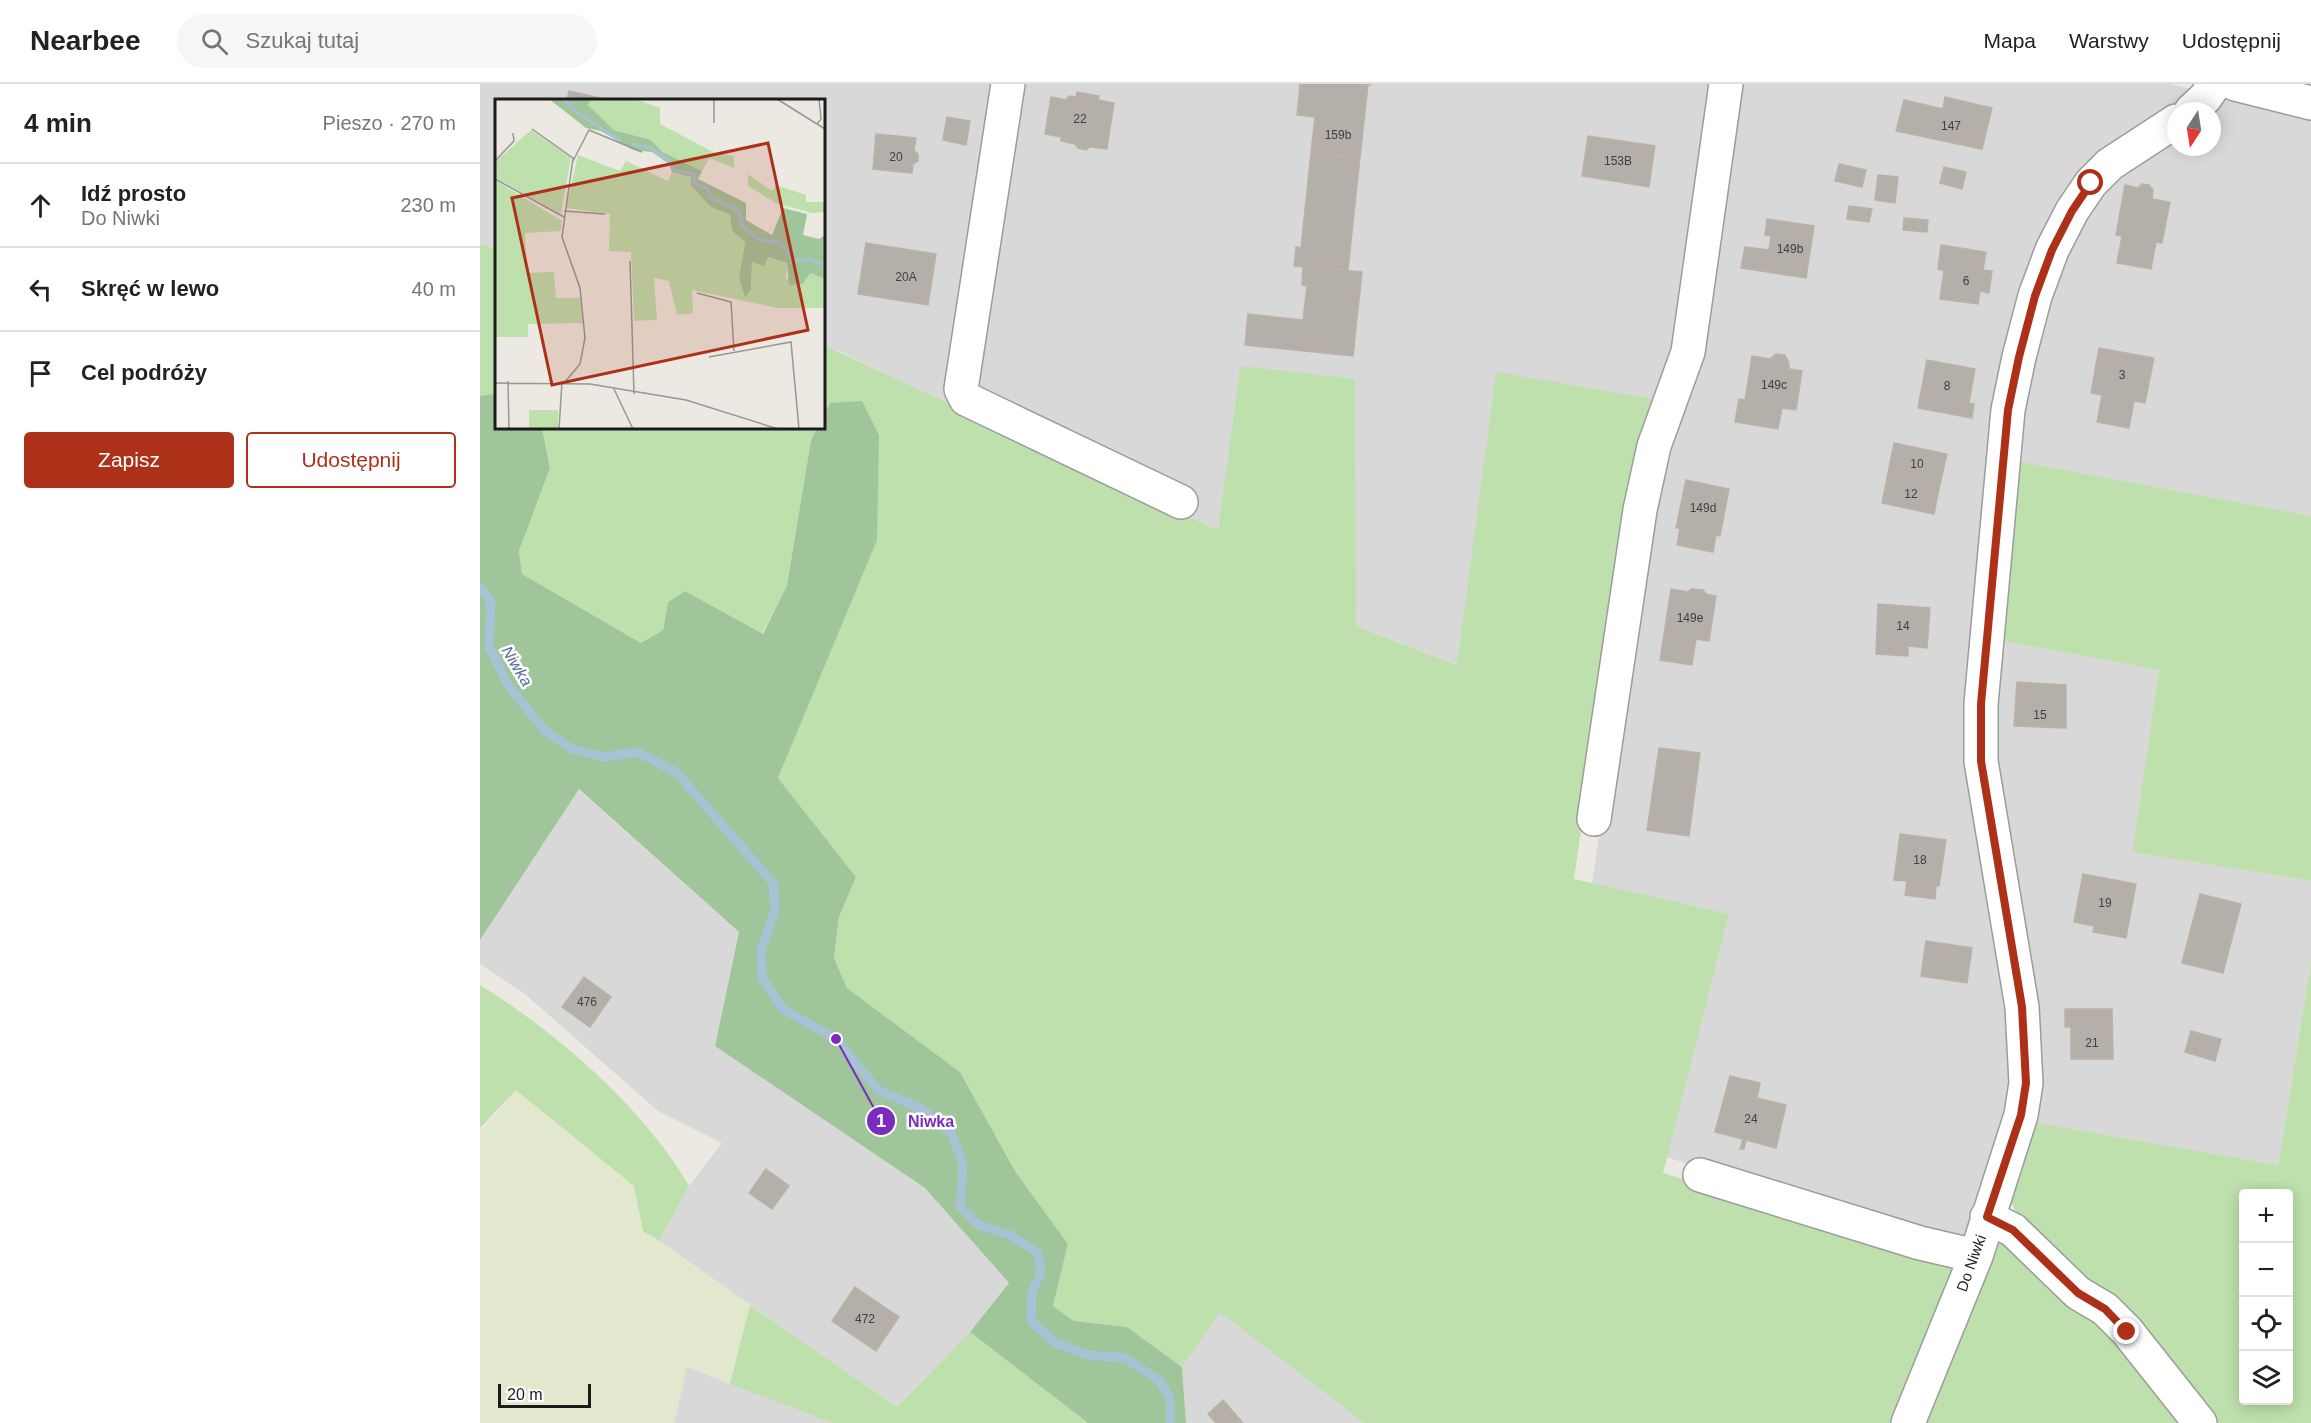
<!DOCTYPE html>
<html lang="pl">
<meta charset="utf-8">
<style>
body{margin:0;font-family:Arial,sans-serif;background:#f6f6f6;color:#222}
.controls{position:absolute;right:18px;bottom:18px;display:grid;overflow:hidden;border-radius:6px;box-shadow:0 3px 15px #0003}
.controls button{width:54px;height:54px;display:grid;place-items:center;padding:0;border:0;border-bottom:2px solid #e0e0e0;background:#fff;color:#222;font:30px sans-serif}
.compass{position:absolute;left:1687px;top:18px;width:54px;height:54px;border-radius:50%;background:#fff;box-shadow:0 3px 15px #0003;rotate:192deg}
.scale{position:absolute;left:18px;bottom:15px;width:93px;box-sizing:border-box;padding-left:6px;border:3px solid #1b1b1b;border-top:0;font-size:16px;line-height:21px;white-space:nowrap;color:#1b1b1b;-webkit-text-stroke:4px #fff;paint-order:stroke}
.stop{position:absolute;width:18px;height:18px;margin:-14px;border:4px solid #ad3118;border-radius:50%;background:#fff}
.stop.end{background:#ad3118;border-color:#fff;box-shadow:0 2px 6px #0008}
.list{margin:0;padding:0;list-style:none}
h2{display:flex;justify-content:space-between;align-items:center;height:78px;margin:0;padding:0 24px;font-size:26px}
h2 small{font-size:20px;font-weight:400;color:#767676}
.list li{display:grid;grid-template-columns:39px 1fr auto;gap:18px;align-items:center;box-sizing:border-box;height:84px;padding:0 24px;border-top:2px solid #e0e0e0}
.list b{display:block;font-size:22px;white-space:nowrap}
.list p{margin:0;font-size:20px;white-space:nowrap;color:#767676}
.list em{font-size:20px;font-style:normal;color:#767676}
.actions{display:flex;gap:12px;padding:18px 24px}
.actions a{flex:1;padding:14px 0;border:2px solid #ad3118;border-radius:6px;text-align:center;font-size:21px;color:#ad3118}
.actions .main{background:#ad3118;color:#fff}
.icon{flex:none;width:33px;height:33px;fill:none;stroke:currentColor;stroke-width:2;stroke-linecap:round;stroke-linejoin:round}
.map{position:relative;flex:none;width:1831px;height:1339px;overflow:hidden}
header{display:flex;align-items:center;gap:36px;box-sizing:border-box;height:84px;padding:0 30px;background:#fff;border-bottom:2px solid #e0e0e0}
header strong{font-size:28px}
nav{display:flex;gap:33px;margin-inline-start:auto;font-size:21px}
.search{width:420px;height:54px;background:#f6f6f6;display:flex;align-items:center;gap:15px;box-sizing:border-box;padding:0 21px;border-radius:33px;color:#767676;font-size:22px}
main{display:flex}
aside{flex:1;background:#fff}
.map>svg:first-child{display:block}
.residential{fill:#d9d8d8}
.farmland{fill:#e2e8ce}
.grass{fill:#bde0ad;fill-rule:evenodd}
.forest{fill:#a0c59b}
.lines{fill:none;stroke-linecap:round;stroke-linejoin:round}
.stream{stroke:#a7c2d4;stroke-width:9}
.building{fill:#b4afa8;stroke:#bbb2a6;stroke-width:1.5}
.minor-casing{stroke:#9c9c9c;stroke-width:36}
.minor{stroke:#fff;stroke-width:33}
.route{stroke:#ad3118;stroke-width:8}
.labels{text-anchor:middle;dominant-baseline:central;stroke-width:5;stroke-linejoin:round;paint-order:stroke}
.number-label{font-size:12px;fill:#41403e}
.street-label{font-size:15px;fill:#1b1b1b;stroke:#fff}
.water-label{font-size:16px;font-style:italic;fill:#546d9d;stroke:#fff}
.inset-river{fill:none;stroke:#a7c2d4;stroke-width:3}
.inset-road{fill:none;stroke:#989792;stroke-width:1.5}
.view{fill:#ad3118;fill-opacity:0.15;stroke:#ad3118;stroke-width:3}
.inset-edge{fill:none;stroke:#1b1b1b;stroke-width:3}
.leader{fill:none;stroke:#7b2cbf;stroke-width:2}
.callout-dot{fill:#7b2cbf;stroke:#fff;stroke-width:2}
.mark-label{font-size:18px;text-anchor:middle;font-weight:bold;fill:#fff}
.callout-label{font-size:16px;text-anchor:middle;font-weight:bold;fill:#7b2cbf;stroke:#fff;stroke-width:5;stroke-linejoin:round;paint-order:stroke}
</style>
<header>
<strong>Nearbee</strong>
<div class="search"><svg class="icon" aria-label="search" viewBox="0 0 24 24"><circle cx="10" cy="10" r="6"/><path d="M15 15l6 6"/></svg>Szukaj tutaj</div>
<nav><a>Mapa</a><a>Warstwy</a><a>Udostępnij</a></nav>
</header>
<main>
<aside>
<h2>4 min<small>Pieszo · 270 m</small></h2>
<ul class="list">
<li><svg class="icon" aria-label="ahead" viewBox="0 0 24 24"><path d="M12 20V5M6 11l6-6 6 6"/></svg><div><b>Idź prosto</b><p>Do Niwki</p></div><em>230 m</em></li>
<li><svg class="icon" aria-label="left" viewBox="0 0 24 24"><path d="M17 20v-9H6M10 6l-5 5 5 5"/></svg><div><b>Skręć w lewo</b></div><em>40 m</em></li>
<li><svg class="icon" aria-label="arrive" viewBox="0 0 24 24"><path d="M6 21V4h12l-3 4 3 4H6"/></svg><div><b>Cel podróży</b></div></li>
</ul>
<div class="actions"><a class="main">Zapisz</a><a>Udostępnij</a></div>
</aside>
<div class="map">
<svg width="1831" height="1339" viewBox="0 0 1831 1339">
<rect width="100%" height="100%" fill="#ebe9e1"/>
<!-- residential -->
<path class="residential" d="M0 0H518L519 4 468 320 361 268 344 261V16H16V164L0 161Z
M539 0H1236L1195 263 1175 315 1016 289 978 581 876 542 874 295 760 283 738 446 707 431 496 309Z
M1256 0H1690L1715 6 1565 160 1494 620 1539 995 1496 1142 1481 1152 1437 1150 1186 1073 1249 830 1112 800 1168 425Z
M1753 15 1831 33V432L1532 376 1561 214 1615 104 1696 45V63H1732V27L1736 19Z
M1514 555 1679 586 1654 768 1831 797V879L1798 1081 1546 1037 1508 676Z
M98 705 259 848 235 962 445 1104 529 1199 490 1248 417 1323 179 1157 209 1102 242 1059 178 1027 46 911 0 880V856Z
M740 1227 884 1339H706L702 1283Z
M207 1282 353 1339H194Z"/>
<!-- farmland -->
<path class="farmland" d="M36 1006 154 1102 163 1147 270 1221 250 1300 207 1283 194 1339H0V1048Z"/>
<!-- grass -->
<path class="grass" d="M0 161 16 164V312L12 310 0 312Z
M344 261 738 446 760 282 875 295 876 542 977 581 1016 288 1175 315 1149 415 1094 795 1249 830 1183 1089 1460 1172 1475 1191 1417 1339H884L740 1228 702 1283 647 1243 594 1237 573 1222 588 1160 535 1087 480 988 367 904 354 874 359 833 376 793 298 694 325 628 350 319 344 331Z
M62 344H337L331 356 307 501 282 550 205 507 188 518 183 546 161 559 42 490 39 467 70 384Z
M1532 376 1831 432V797L1653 768 1679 586 1514 555Z
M1831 879V1339H1731L1540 1138 1527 1108 1546 1037 1798 1081ZM1764 1110H1808V1316H1764Z
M0 901C76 948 164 1024 209 1102L179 1157 163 1147 154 1102 36 1006 0 1044Z
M1520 1156 1621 1231 1711 1339H1434L1507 1162Z
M270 1221 417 1323 490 1248 608 1339H353L250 1300Z"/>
<!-- forest -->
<path class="forest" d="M12 310 16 312V344H62L70 384 39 467 42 490 161 559 183 546 188 518 205 507 283 550 307 501 331 356 337 344H344V331L350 319 382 317 399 351 397 456 298 694 376 793 359 833 354 874 367 904 480 988 535 1087 588 1160 573 1222 594 1237 647 1243 702 1283 706 1339H608L490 1248 529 1199 445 1104 235 962 259 848 99 705 0 856V312Z"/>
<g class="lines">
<!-- stream -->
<path class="stream" d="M0 503 11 518 9 563 28 601 65 647 92 665 124 673 157 668 196 688 293 799 295 827 281 865 282 894 303 925 356 955 398 1006 442 1025 472 1050 483 1080 480 1122 499 1141 530 1151 558 1169 561 1188 552 1208 551 1237 575 1259 608 1271 645 1274 680 1297 690 1315V1339"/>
</g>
<!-- building -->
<path class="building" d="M820 0H892L888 1 880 73 831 68 835 33 817 31Z
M89 7 129 16H87Z
M597 8 619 12 618 16 634 19 627 65 610 63 606 66 598 64 595 60 581 57V53L565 50 571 13 587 16 588 12 596 13Z
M1465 13 1512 24 1502 65 1416 47 1424 16 1463 25Z
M467 33 490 37 486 61 463 56Z
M396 50 436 54 434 66 438 70V77L433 80 432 89 393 85Z
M1108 52 1175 62 1169 103 1102 92Z
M831 68 880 73 868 186 814 182 816 163 821 164Z
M1359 80 1386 86 1382 103 1355 97Z
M1464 83 1486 88 1482 105 1460 99Z
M1398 91 1418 93 1415 119 1395 116Z
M1662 100 1669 101 1673 106 1672 115 1690 118 1682 159 1676 158 1671 185 1637 179 1642 152 1636 151 1645 101 1658 104Z
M1369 122 1392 125 1389 138 1367 135Z
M1424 134 1448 136 1447 148 1423 146Z
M1287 135 1334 142 1326 194 1261 184 1265 163 1289 166 1291 152 1285 151Z
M386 159 456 170 448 221 378 210Z
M1461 161 1506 168 1503 186 1512 187 1509 209 1500 207 1498 220 1460 215 1464 187 1458 185Z
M823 183 882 188 873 272 765 261 768 230 823 236 827 202 822 201Z
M1619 264 1674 274 1665 319 1654 317 1649 344 1617 338 1622 311 1611 309Z
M1296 270 1305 271 1309 279V285L1322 287 1316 326 1302 324 1298 345 1255 338 1259 315 1265 316 1272 272 1290 275Z
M1447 276 1495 285 1489 319 1494 320 1492 334 1438 324Z
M1414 359 1467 370 1460 400 1408 389Z
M1408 389 1460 400 1454 430 1402 419Z
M1206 396 1249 405 1240 452 1236 451 1233 468 1197 461 1200 444H1196Z
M1191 505 1208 508 1211 505 1223 506 1226 510 1236 512 1229 557 1216 555 1212 581 1180 576Z
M1398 520 1450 524 1447 564 1428 562V572L1396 570Z
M1537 598 1586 601V644L1534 642Z
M1179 664 1220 669 1209 752 1167 746Z
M1420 750 1466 756 1459 802H1456L1455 815 1425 811 1427 797 1414 796Z
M1603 790 1656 800 1646 854 1613 848 1614 842 1594 838Z
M1720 810 1761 820 1743 889 1702 879Z
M1446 857 1492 864 1487 899 1441 892Z
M104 893 131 913 110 943 82 923Z
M1585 925H1632L1633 975H1591V943H1585Z
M1711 947 1741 955 1735 977 1705 968Z
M1250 992 1280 999 1277 1014 1306 1021 1296 1064 1266 1056 1264 1065H1260L1263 1055 1235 1048Z
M286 1085 309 1102 292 1125 269 1109Z
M375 1203 419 1233 396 1267 352 1237Z
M743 1316 763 1339H736L728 1330Z"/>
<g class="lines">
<defs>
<path id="minor" d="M528 0 481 305 486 315 701 418
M1755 0 1831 19
M1711 27 1725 14 1735 0
M1114 735 1160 426 1174 362 1208 268 1246 0
M1220 1091 1440 1159 1496 1172
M1507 1133 1533 1146 1598 1209 1625 1225 1647 1247 1720 1339
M1428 1339 1496 1172 1541 1031 1546 999 1542 923 1501 677V620L1528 326 1539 273 1555 212 1572 166 1592 127 1611 99 1630 80 1696 37"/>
</defs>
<!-- minor casing -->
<use href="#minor" class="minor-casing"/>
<!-- minor -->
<use href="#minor" class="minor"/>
</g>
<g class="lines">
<!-- route -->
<path class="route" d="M1611 99 1592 127 1572 166 1555 212 1539 273 1528 326 1501 620V677L1542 923 1546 999 1541 1031 1507 1133 1533 1146 1598 1209 1625 1225 1647 1248"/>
</g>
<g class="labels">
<!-- number labels -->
<g class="number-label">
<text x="600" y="35">22</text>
<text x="1471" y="42">147</text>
<text x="858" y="51">159b</text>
<text x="416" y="73">20</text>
<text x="1138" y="77">153B</text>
<text x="1310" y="165">149b</text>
<text x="426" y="193">20A</text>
<text x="1486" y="197">6</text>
<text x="1642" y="291">3</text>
<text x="1294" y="301">149c</text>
<text x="1467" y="302">8</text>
<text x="1437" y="380">10</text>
<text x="1431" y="410">12</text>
<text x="1223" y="424">149d</text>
<text x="1210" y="534">149e</text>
<text x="1423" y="542">14</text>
<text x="1560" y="631">15</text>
<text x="1440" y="776">18</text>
<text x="1625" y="819">19</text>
<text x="107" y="918">476</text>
<text x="1612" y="959">21</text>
<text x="1271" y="1035">24</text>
<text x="385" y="1235">472</text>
</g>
<!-- street labels -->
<g class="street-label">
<text transform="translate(1491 1179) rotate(-70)">Do Niwki</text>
</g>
<!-- water labels -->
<g class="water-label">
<text transform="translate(37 582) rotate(59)">Niwka</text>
</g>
</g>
<!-- overview -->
<g transform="translate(15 15)">
<rect width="330" height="330" fill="#ebe9e1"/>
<path d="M96 0H140L165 9V25L220 54 239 57V69L215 59 207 72 166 53 156 41 119 31 93 6ZM36 31 76 58 66 115 0 79V63ZM83 56 125 72 131 62 173 82 177 73 196 78V87L216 108 235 116 237 132 250 143 244 179 256 191 257 163 273 158 292 164 291 180 315 174 330 180V209H283L197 191 198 214 182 216 174 182 159 179 162 221 139 222 136 153 114 152 115 115 71 109ZM253 75 277 92 281 86 311 96V103H330V113L317 114 281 104 253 87ZM0 81 67 122 66 132 30 134 32 174 59 173 61 199H85L88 224 33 225V238H0ZM34 311H63V330H34Z" fill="#bde0ad"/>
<path d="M54 0H96L93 6 119 31 156 41 167 53 207 72 203 80 251 104V121L277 136 288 109 312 115 308 136 324 140 330 136V180L315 174 308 185 294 186 292 164 273 158 269 167 257 163 256 191 250 198 244 179 250 143 237 132 235 116 216 108 196 87V78L177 73 174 65 157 53 138 51 106 32 91 29Z" fill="#a0c59b"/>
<path class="inset-river" d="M69 0 83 14 126 42M136 45 153 48 173 61 179 71 199 75 200 85 212 89 216 99 243 111 248 128 265 141 284 143 299 162 313 160 330 166"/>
<path class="inset-road" d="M219 0V24M282 0 330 30M322 25 326 20 324 0M37 30 78 59 67 138 85 189 90 239 85 265 70 283M0 62 19 42 18 34M78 62 94 31 147 53M0 80 69 118M69 112 110 115M135 162 139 295M202 194 236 203 239 252M214 258 296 243 304 330M13 282 14 330M0 284 95 285 191 301 283 330M119 290 138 330M64 330 67 283"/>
<path class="view" d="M273 44 313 231 57 286 17 99Z"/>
<rect width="330" height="330" class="inset-edge"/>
</g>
<!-- callouts -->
<path class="leader" d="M356 955L401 1037"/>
<g class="callout-dot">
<circle cx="356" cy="955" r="6"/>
<circle cx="401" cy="1037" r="15"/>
</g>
<g class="mark-label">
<text x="401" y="1043">1</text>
</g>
<g class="callout-label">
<text x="451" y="1043">Niwka</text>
</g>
</svg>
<div class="controls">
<button>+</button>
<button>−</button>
<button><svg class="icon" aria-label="locate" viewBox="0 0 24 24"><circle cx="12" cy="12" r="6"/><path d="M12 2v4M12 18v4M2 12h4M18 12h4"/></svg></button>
<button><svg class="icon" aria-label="layers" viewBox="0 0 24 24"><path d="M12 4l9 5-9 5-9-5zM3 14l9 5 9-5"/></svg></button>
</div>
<svg class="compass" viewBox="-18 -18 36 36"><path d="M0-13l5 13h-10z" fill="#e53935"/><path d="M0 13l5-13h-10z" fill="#767676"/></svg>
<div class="scale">20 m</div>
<div class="stop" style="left:1611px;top:99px"></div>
<div class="stop end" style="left:1647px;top:1248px"></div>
</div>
</main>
